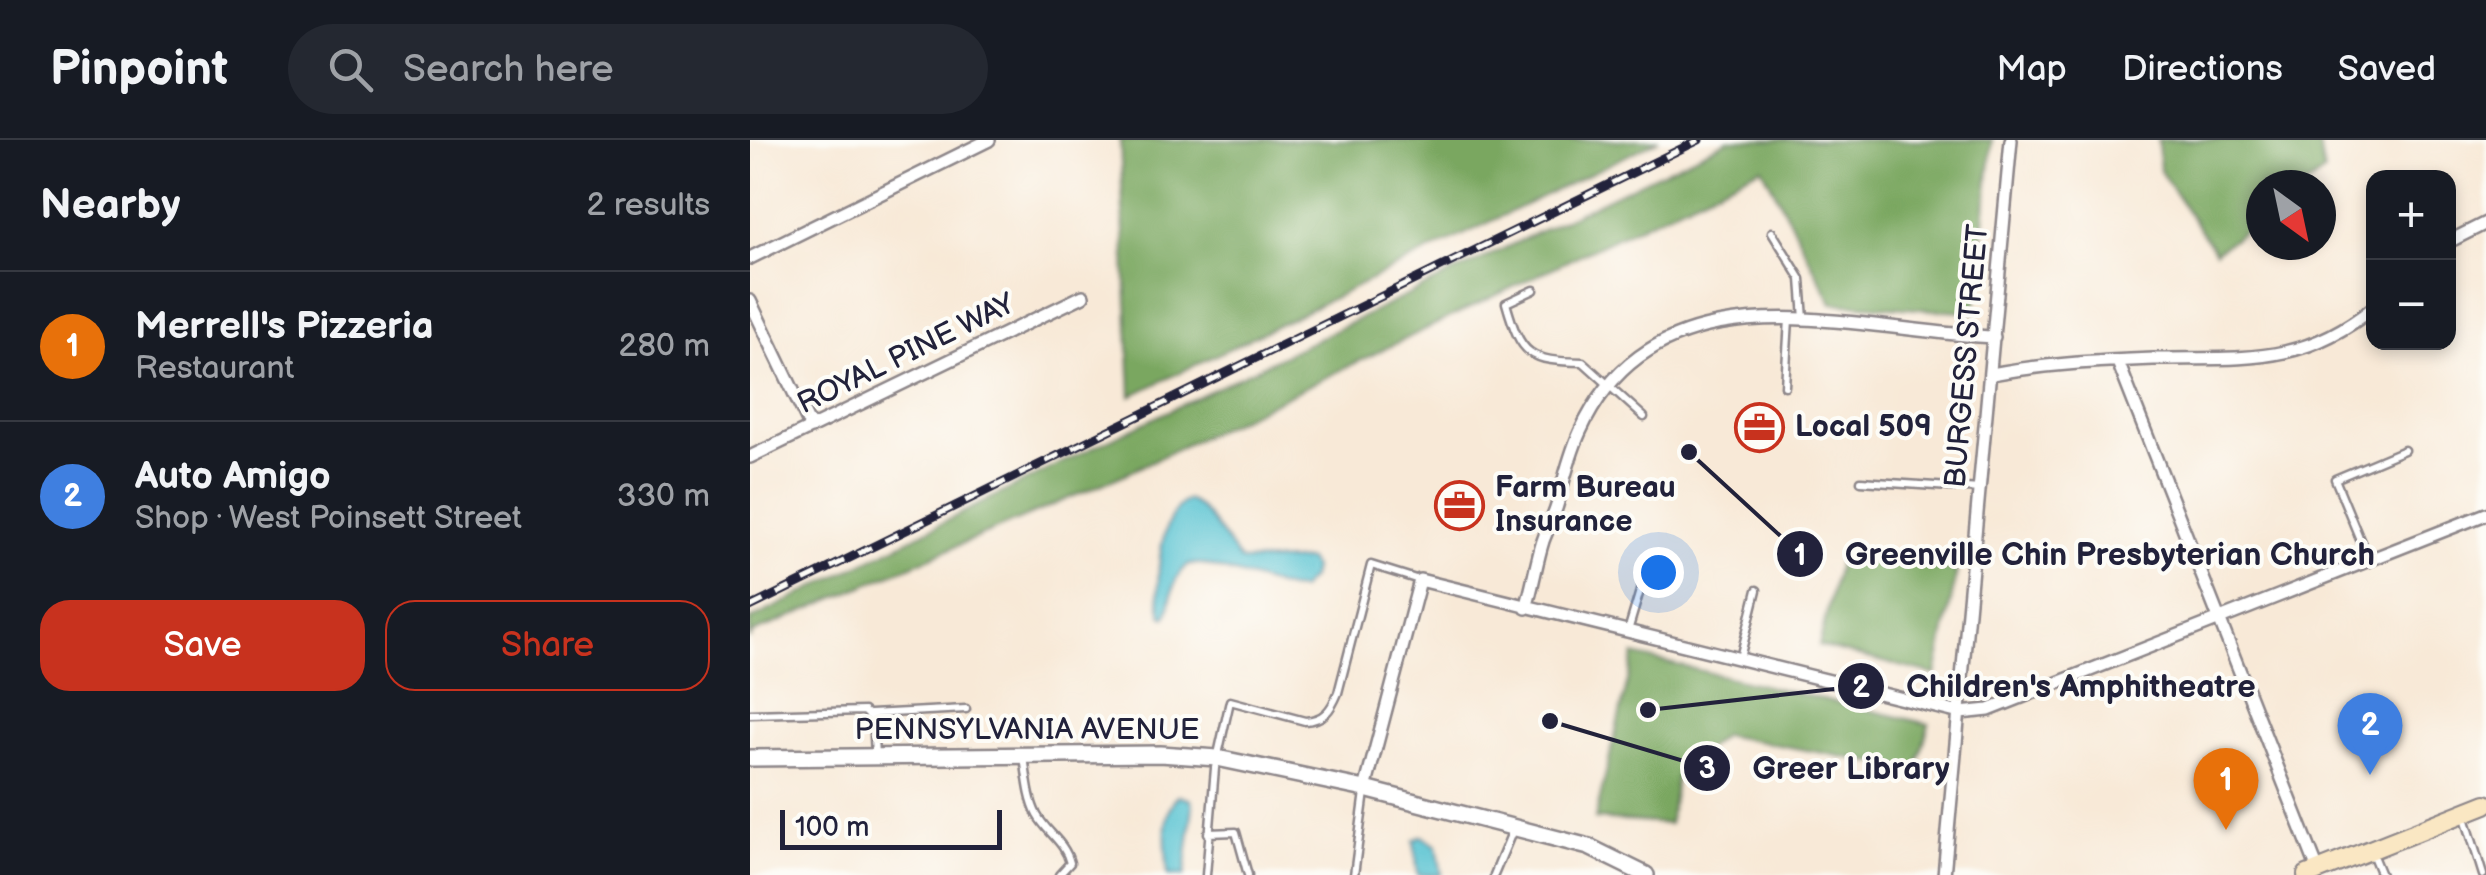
<!DOCTYPE html>
<meta charset="utf-8">
<style>
body{margin:0;font-family:"Balsamiq Sans",sans-serif;background:#242831;color:#f1f3f6}
.controls{position:absolute;right:30px;top:30px;display:grid;overflow:hidden;border-radius:20px;box-shadow:0 5px 15px #0003}
.controls button{width:90px;height:90px;display:grid;place-items:center;padding:0;border:0;border-bottom:2px solid #363941;background:#171b24;color:#f1f3f6;font:50px sans-serif}
.compass{position:absolute;left:1496px;top:30px;width:90px;height:90px;border-radius:50%;background:#171b24;box-shadow:0 5px 15px #0003;rotate:147deg}
.scale{position:absolute;left:30px;bottom:25px;width:222px;box-sizing:border-box;padding-left:10px;border:5px solid #22223b;border-top:0;font-size:28px;line-height:35px;white-space:nowrap;color:#22223b;-webkit-text-stroke:8px #fdfcf7;paint-order:stroke}
.you{position:absolute;left:908px;top:432px;width:35px;height:35px;margin:-25px;border:8px solid #fff;border-radius:50%;background:#1a73e8;box-shadow:0 0 0 15px #1a73e833}
.badge{display:grid;place-items:center;width:65px;height:65px;border-radius:50%;background:#c8321e;color:#fff;font-size:32px;font-weight:700}
.pin{position:absolute;translate:-50% -82px;filter:drop-shadow(0 2px 5px #0008)}
.pin::after{content:'';position:absolute;top:52px;width:35px;height:30px;background:inherit;clip-path:polygon(0 0,100% 0,50% 100%)}
.list{margin:0;padding:0;list-style:none}
h2{display:flex;justify-content:space-between;align-items:center;height:130px;margin:0;padding:0 40px;font-size:42px}
h2 small{font-size:32px;font-weight:400;color:#9ea1a6}
.list li{display:grid;grid-template-columns:65px 1fr auto;gap:30px;align-items:center;box-sizing:border-box;height:150px;padding:0 40px;border-top:2px solid #363941}
.list b{display:block;font-size:38px;white-space:nowrap}
.list p{margin:0;font-size:32px;white-space:nowrap;color:#9ea1a6}
.list em{font-size:32px;font-style:normal;color:#9ea1a6}
.actions{display:flex;gap:20px;padding:30px 40px}
.actions a{flex:1;padding:22px 0;border:2px solid #c8321e;border-radius:30px;text-align:center;font-size:35px;color:#c8321e}
.actions .main{background:#c8321e;color:#fff}
.icon{flex:none;width:55px;height:55px;fill:none;stroke:currentColor;stroke-width:2;stroke-linecap:round;stroke-linejoin:round}
.map{position:relative;flex:none;width:1736px;height:735px;overflow:hidden}
header{display:flex;align-items:center;gap:60px;box-sizing:border-box;height:140px;padding:0 50px;background:#171b24;border-bottom:2px solid #363941}
header strong{font-size:48px}
nav{display:flex;gap:55px;margin-inline-start:auto;font-size:35px}
.search{width:700px;height:90px;background:#242831;display:flex;align-items:center;gap:25px;box-sizing:border-box;padding:0 35px;border-radius:55px;color:#9ea1a6;font-size:38px}
main{display:flex}
aside{flex:1;background:#171b24}
.map>svg:first-child{display:block}
.forest{fill:#7aa760;stroke:#4e644e;stroke-width:2.5}
.water{fill:#58c3d2;stroke:#3d7286;stroke-width:2.5}
.lines{fill:none;stroke-linecap:round;stroke-linejoin:round}
.service-casing{stroke:#8d8689;stroke-width:11}
.minor-casing{stroke:#8d8689;stroke-width:16}
.tertiary-casing{stroke:#8d8689;stroke-width:20}
.secondary-casing{stroke:#8d8689;stroke-width:22}
.service{stroke:#fff;stroke-width:6}
.minor{stroke:#fff;stroke-width:11}
.tertiary{stroke:#fff;stroke-width:15}
.secondary{stroke:#fae7c3;stroke-width:18}
.rail-casing{stroke:#22223b;stroke-width:9}
.rail{stroke:#fdfcf7;stroke-width:5;stroke-dasharray:15;stroke-linecap:butt}
.labels{text-anchor:middle;dominant-baseline:central;stroke-width:8;stroke-linejoin:round;paint-order:stroke}
.street-label{font-size:30px;fill:#22223b;stroke:#fdfcf7}
.poi-label{font-size:30px;font-weight:bold;fill:#22223b;stroke:#fdfcf7;text-anchor:start}
.leader{fill:none;stroke:#22223b;stroke-width:4}
.callout-dot{fill:#22223b;stroke:#fdfcf7;stroke-width:4}
.mark-label{font-size:30px;text-anchor:middle;font-weight:bold;fill:#fff}
.callout-label{font-size:32px;text-anchor:middle;font-weight:bold;fill:#22223b;stroke:#fdfcf7;stroke-width:8;stroke-linejoin:round;paint-order:stroke}
</style>
<header>
<strong>Pinpoint</strong>
<div class="search"><svg class="icon" aria-label="search" viewBox="0 0 24 24"><circle cx="10" cy="10" r="6"/><path d="M15 15l6 6"/></svg>Search here</div>
<nav><a>Map</a><a>Directions</a><a>Saved</a></nav>
</header>
<main>
<aside>
<h2>Nearby<small>2 results</small></h2>
<ul class="list">
<li><span class="badge" style="background:#e8710a">1</span><div><b>Merrell's Pizzeria</b><p>Restaurant</p></div><em>280 m</em></li>
<li><span class="badge" style="background:#3f7fe0">2</span><div><b>Auto Amigo</b><p>Shop · West Poinsett Street</p></div><em>330 m</em></li>
</ul>
<div class="actions"><a class="main">Save</a><a>Share</a></div>
</aside>
<div class="map">
<svg width="1736" height="735" viewBox="0 0 1736 735">
<rect width="100%" height="100%" fill="#fdfcf7"/>
<filter id="ink" filterUnits="userSpaceOnUse"><feTurbulence type="fractalNoise" baseFrequency=".01" numOctaves="2"/><feDisplacementMap in="SourceGraphic" scale="20" xChannelSelector="R" yChannelSelector="G"/><feConvolveMatrix kernelMatrix="1 2 1 2 8 2 1 2 1" color-interpolation-filters="sRGB"/></filter>
<filter id="wash" filterUnits="userSpaceOnUse"><feTurbulence type="fractalNoise" baseFrequency=".0048" numOctaves="4" result="noise"/><feDisplacementMap in="SourceGraphic" scale="40" xChannelSelector="R" yChannelSelector="G"/><feGaussianBlur stdDeviation="2.25" result="paint"/><feColorMatrix in="noise" values="0 0 0 0 0 0 0 0 0 0 0 0 0 0 0 0 0 1.4 0 .05"/><feComposite in="paint" operator="in"/></filter>
<g filter="url(#wash)">
<rect width="100%" height="100%" fill="#f8e9d7"/>
<!-- forest -->
<path class="forest" d="M370 0H909L381 256Z
M978 0H1242L1225 173 1082 163 1012 27 371 336 3 493 0 499V480L311 323Z
M1408 0H1568L1574 33 1557 45H1511V79L1465 112 1410 31Z
M1091 412 1207 431 1186 535 1069 506Z
M884 515 1179 584 1166 630 973 595 927 632 919 684 845 679Z"/>
<!-- water -->
<path class="water" d="M437 360C455 364 477 405 491 421L558 420 563 428 561 438 550 450 538 449 453 424H439C419 438 424 458 416 477L412 475C404 447 408 375 437 360Z
M429 655 441 660 443 665 435 735H418C417 710 409 673 429 655Z
M672 696 687 706 692 735H668L664 700Z"/>
</g>
<g filter="url(#ink)">
<g class="lines">
<defs>
<path id="service" d="M1022 92 1051 139 1054 179
M784 150 756 163C771 216 779 221 833 222L894 277
M1035 246 1039 179
M1111 341 1230 349
M1618 419 1585 339 1654 310
M878 491 892 444
M990 518 1007 450
M0 574 114 571 123 579 125 616
M120 574 216 569
M274 617C277 635 278 658 287 675 297 693 315 702 320 723L309 735
M1714 674 1733 735
M458 693 486 692 498 735
M1621 711 1631 735
M456 735 465 628 480 561 555 581C574 580 581 570 588 553L621 425 669 440
M604 735 615 652
M744 735 763 690"/>
<path id="minor" d="M1698 102 1736 83
M0 118 239 0
M0 161 61 288
M1368 222 1568 730
M1242 234C1294 224 1351 221 1404 219 1492 217 1551 227 1624 167
M0 317 333 156
M776 468C783 446 786 423 793 401 798 387 806 373 809 358 815 335 820 314 830 292 907 123 1102 191 1244 197
M615 649 670 440 1210 573 1239 570 1736 374
M1194 735 1261 0"/>
<path id="tertiary" d="M0 618 410 614 467 618 615 649 839 707 896 735"/>
<path id="secondary" d="M1557 735 1736 664"/>
</defs>
<!-- service casing -->
<use href="#service" class="service-casing"/>
<!-- minor casing -->
<use href="#minor" class="minor-casing"/>
<!-- tertiary casing -->
<use href="#tertiary" class="tertiary-casing"/>
<!-- secondary casing -->
<use href="#secondary" class="secondary-casing"/>
<!-- service -->
<use href="#service" class="service"/>
<!-- minor -->
<use href="#minor" class="minor"/>
<!-- tertiary -->
<use href="#tertiary" class="tertiary"/>
<!-- secondary -->
<use href="#secondary" class="secondary"/>
<defs>
<path id="rail" d="M0 467 949 0"/>
</defs>
<!-- rail casing -->
<use href="#rail" class="rail-casing"/>
<!-- rail -->
<use href="#rail" class="rail"/>
</g>
</g>
<!-- icons -->
<defs>
<symbol id="office-ring" viewBox="-11 -11 22 22"><circle r="9.5" fill="#fdfcf7" stroke="#c8321e" stroke-width="1.5"/><path d="M-6-3h4V-5.5h4V-3h4V5H-6ZM-1-4.5V-3h2v-1.5ZM-6 0V1H6V0Z" fill="#c8321e"/></symbol>
</defs>
<g fill-rule="evenodd">
<use href="#office-ring" x="982" y="260" width="55" height="55"/>
<use href="#office-ring" x="682" y="338" width="55" height="55"/>
</g>
<g class="labels">
<!-- street labels -->
<g class="street-label">
<text transform="translate(156 214) rotate(-26)">ROYAL PINE WAY</text>
<text transform="translate(1217 216) rotate(-85)">BURGESS STREET</text>
<text x="277" y="590">PENNSYLVANIA AVENUE</text>
</g>
<!-- poi labels -->
<g class="poi-label">
<text x="1045" y="287">Local 509</text>
<text x="745" y="348">Farm Bureau<tspan x="745" dy="34">Insurance</tspan></text>
</g>
</g>
<!-- callouts -->
<path class="leader" d="M939 312L1050 414M898 570L1111 546M800 581L957 628"/>
<g class="callout-dot">
<circle cx="939" cy="312" r="10"/>
<circle cx="898" cy="570" r="10"/>
<circle cx="800" cy="581" r="10"/>
<circle cx="1050" cy="414" r="25"/>
<circle cx="1111" cy="546" r="25"/>
<circle cx="957" cy="628" r="25"/>
</g>
<g class="mark-label">
<text x="1050" y="425">1</text>
<text x="1111" y="557">2</text>
<text x="957" y="638">3</text>
</g>
<g class="callout-label">
<text x="1360" y="425">Greenville Chin Presbyterian Church</text>
<text x="1331" y="557">Children's Amphitheatre</text>
<text x="1101" y="639">Greer Library</text>
</g>
</svg>
<div class="controls">
<button>+</button>
<button>−</button>
</div>
<svg class="compass" viewBox="-18 -18 36 36"><path d="M0-13l5 13h-10z" fill="#e53935"/><path d="M0 13l5-13h-10z" fill="#9ea1a6"/></svg>
<div class="scale">100 m</div>
<div class="you"></div>
<div class="pin badge" style="left:1476px;top:690px;background:#e8710a">1</div>
<div class="pin badge" style="left:1620px;top:635px;background:#3f7fe0">2</div>
</div>
</main>
